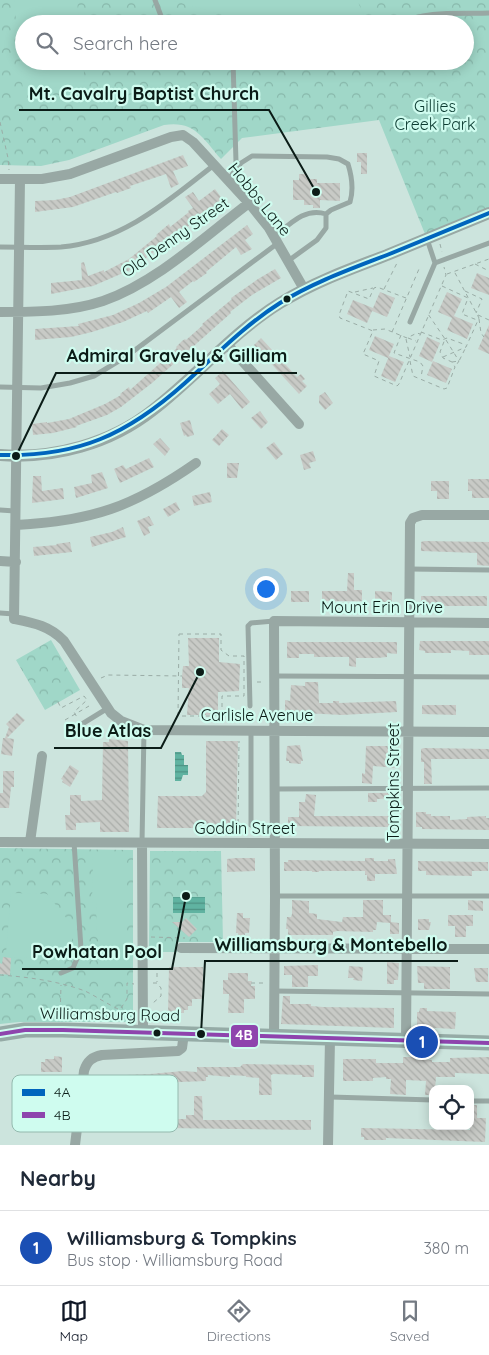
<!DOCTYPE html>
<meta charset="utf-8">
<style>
body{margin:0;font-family:Quicksand,sans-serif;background:#f6f6f7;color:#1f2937}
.controls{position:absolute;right:15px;bottom:15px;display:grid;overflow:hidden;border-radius:10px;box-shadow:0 2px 12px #0003}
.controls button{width:45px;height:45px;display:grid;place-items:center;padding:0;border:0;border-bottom:1px solid #e0e1e3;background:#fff;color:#1f2937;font:25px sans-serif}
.you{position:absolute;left:265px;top:588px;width:18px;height:18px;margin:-12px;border:4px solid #fff;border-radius:50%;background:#1a73e8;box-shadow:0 0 0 8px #1a73e833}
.badge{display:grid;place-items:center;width:32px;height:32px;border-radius:50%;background:#111827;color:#fff;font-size:16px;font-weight:700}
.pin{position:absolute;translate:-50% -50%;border:2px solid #fff;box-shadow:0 1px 5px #0006}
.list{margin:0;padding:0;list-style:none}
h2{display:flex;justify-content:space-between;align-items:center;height:65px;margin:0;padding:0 20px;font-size:21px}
h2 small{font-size:16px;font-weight:400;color:#747a83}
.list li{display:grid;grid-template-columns:32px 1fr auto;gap:15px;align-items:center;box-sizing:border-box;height:75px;padding:0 20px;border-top:1px solid #e0e1e3}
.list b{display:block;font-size:19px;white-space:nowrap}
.list p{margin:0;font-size:16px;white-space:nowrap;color:#747a83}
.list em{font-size:16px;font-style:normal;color:#747a83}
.icon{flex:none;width:28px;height:28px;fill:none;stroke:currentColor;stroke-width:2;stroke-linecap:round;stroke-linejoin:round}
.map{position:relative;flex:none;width:489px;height:1145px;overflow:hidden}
.search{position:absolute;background:#fff;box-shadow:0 2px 12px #0003;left:15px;right:15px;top:15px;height:55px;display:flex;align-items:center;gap:12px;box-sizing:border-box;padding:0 18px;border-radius:28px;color:#747a83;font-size:19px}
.sheet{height:140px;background:#fff}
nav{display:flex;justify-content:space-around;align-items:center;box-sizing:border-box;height:70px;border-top:1px solid #e0e1e3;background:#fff;font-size:14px;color:#747a83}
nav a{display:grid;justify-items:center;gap:2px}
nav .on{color:#111827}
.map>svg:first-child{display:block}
.forest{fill:url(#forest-crowns);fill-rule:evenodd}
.pitch{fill:#a0d7c8}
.water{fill:url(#water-rules)}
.building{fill:url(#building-back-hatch)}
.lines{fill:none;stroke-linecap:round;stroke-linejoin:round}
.path{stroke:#9aaca6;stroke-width:1;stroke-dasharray:4 4;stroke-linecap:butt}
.service{stroke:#98a8a4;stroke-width:5}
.minor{stroke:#98a8a4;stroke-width:10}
.tertiary{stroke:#98a8a4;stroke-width:12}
.primary{stroke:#95aba6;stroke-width:15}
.bus-1-casing{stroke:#cffcef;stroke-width:8}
.bus-2-casing{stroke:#cffcef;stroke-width:8}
.bus-1{stroke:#0065bd;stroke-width:4}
.bus-2{stroke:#8e44ad;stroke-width:4}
.bus-dot{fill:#0b1c17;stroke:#cffcef;stroke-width:2}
.labels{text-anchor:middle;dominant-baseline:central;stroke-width:4.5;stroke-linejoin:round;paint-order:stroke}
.park-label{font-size:16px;fill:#0d3c32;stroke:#cffcef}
.street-label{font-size:16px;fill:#0b1c17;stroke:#cffcef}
.key{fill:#cffcef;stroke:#94b9ae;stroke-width:1}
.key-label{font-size:14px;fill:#0b1c17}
.leader{fill:none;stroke:#0b1c17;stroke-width:2}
.callout-dot{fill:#0b1c17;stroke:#cffcef;stroke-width:2}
.callout-label{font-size:18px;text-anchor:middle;font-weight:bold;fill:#0b1c17;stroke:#cffcef;stroke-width:4.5;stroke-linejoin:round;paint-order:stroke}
.line-badge{stroke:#cffcef;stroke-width:2}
.badge-label{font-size:14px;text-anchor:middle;font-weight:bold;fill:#fff}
</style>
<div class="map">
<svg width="489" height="1145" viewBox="0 0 489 1145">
<defs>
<pattern id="forest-crowns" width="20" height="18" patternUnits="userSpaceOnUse" patternTransform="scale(1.25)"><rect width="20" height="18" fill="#a0d7c8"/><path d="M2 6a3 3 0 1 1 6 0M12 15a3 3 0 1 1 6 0" fill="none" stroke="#88b8ab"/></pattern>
<pattern id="water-rules" width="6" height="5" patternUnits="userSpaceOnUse" patternTransform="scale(1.25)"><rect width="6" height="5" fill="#60b3a1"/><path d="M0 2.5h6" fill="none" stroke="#4d9182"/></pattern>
<pattern id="building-back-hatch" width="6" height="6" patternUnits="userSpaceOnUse" patternTransform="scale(1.25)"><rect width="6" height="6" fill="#c8cac6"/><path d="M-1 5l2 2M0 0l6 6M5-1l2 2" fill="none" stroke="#aaada9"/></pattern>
</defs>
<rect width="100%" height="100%" fill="#cce4dd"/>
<!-- forest -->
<path class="forest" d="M0 0H489V213L427 239 379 120 242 138 221 159C203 138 194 120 164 125L69 160 41 166 0 165ZM24 24H465V61H24Z
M51 640 80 690 45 710 16 660Z
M0 848 133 850V1022H19L0 1024Z
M150 851H221L223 942H177V952H149Z"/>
<!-- pitch -->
<path class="pitch" d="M14 0H77L79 24H24V61H83L85 85 23 91Z
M171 0H357L368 24H269L249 22Z
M93 857H127V977H101V934H97L96 903H92Z
M11 893 47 894 72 925V958L10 957 6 953Z"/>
<!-- water -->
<path class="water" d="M175 752H181L182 755H184V765H188V775H183L181 781H175Z
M173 897H205V913H173Z"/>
<!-- building -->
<path class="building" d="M357 153H367V174H361V162H357Z
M183 155 188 166 173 171 179 184 171 188 166 174 130 186 131 188 117 193 116 192 73 207 35 212V201L55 200 70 197Z
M299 174H307L308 179H317V183H340V201L320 200V208H313V205H304V200H293V180H299Z
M215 189 223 200 130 270 93 286 51 294V283L82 280 81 263 84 262 88 276 104 270V272L129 259 157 236 156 235 169 224 170 227 189 212 188 211 193 208 185 197 193 192 199 201Z
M247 225 253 234 245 240 252 249 241 255 236 247 206 272 207 273 194 282 193 281 179 292 187 302 179 308 171 297 148 313 147 311 123 322 92 332 71 337 35 340V329L79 326 78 324 113 315 139 303 166 287Z
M275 269 281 278 252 295 230 312 231 313 152 383 121 407 107 415 76 426 77 427 53 433 33 435 32 424 47 422V423L69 419 105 404 121 395 120 394 129 387 130 390 177 348 176 347 182 341 185 339 186 340 203 325 202 324 232 299 231 298 258 279Z
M477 273 489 278V295L471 288Z
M380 292 395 298 387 317 372 311 367 323 347 314 353 300 373 308Z
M447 292 462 299 454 316 473 324 467 339 447 330 452 318 438 312Z
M489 325V354L478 349Z
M375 336 394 344 388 358 369 350Z
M427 337 440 343 432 362 419 356Z
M261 338 297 377 301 374 305 379 302 381 307 386 299 394 254 345Z
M389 356 404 362 395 382 381 376Z
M433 361 452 369 446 383 427 375Z
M223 371 250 402 242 409 230 394 218 404 209 394 220 384 215 378Z
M325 392 333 403 325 410 319 403V396Z
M260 411 268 422 261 429 251 418Z
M190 420 194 435 187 437 186 435 184 436 180 423Z
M222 429 229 435 219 446 212 440Z
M160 438 170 449 165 456 153 444Z
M274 442 283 454 276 460 266 448Z
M313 451 316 461 309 463 311 468 304 470 300 455Z
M149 458 154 467 120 483 114 469 123 465 126 469Z
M227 463H239L237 478H227Z
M102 472 108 488 76 498 74 487 92 483 91 475Z
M33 476H41L42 491 63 488 64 499 32 503Z
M468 479H489V498H472V491H468Z
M431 481H449V499H437V491H431Z
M210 492 212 502 194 506 192 496Z
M176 502 180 510 168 517 163 509Z
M149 516 154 525 148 527 150 533 144 536 137 521Z
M123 527 126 537 92 547 90 537 112 532Z
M424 541 489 542V566L477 565V553L421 551V542Z
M70 542 72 552 34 556 33 547 57 545 56 544Z
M348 573H354V590H362V601H322V591H347Z
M291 591H309V602H291Z
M375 591 392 592V602H375Z
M421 596H487V606H421Z
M188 638H219V662L240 664 239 691 218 692V715H187L189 688H182V676L183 666H189Z
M420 641H489V655H469V651L451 650V653H425V651L419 650Z
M287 642H397V654L387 653V657L377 658H356V667L349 666V657H314V654H299V658H287Z
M305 682H318L319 703H333V701H339V703L396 701 397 712 342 715 285 712V700L290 701 291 685 305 686Z
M422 705H456V715L422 714Z
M17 713 25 720 7 738 14 739 12 756 1 754 3 738H5L9 727 6 724Z
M109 739 128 741 129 832H100V822L76 823V830H66L65 815H70V795H81V801L102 800 103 742H109Z
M206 741H238L236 828H157L158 796H202L206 792Z
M300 745 303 761H301V764L289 763V761H286L287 746Z
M366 746H399L397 768 373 766 372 784 362 783V773L365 774Z
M424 748 489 749V759H431L432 784H424V762H421V749Z
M70 765 79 771 70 787 62 782 63 780 61 779Z
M3 771H14V787H11L9 808H0V793H3Z
M368 793H397V798L377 799V802H368Z
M306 794 316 795 314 816H393V827L288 826V817H299V802H305Z
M416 812H426V814H431V816H450V820L467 819V817L486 816V818H489V830L422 829V827H416Z
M236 858H255V871L227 872V859Z
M365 858H374V861H388V859H395L397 874H375V881H367V875H365V871H319V872H312V871H284V862H288V860L365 861Z
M418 861 488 862V871H472V876L426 875V871H418Z
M292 900 309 901V913L317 914V919L342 922 343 917H363V900H383V915H391V922L399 923V934H390V923L377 922 376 930H373V932L337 931 333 932V935H288V929H286L287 917H291L292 914Z
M468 900 483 901V911L468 910Z
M237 913H243V918H250L249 933H245V936L238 935V933H236Z
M448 915H473V926H466V937H455V926H448Z
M186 918 197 929 189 937 172 922H182Z
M418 919H429V922H431L429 930H418Z
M3 957 11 958 10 975 0 974V963L2 964Z
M387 962 399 963 398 980H394V984H387Z
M318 965V976H308V987H292V975H284V966Z
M349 966 363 967 362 981 353 980 354 978H348Z
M417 966 450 967V989H424V983H418Z
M169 967H203V999H192V1006H188V1010H184V1013H168Z
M474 968H488V982H476Z
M228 973H248V981H252L251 986H255V999H244V1013H228L229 994H223V980H228Z
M283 996H290V1004H311V1006L323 1007 394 1008V1028L281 1024Z
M420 1008H427V1011L456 1012 455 1029 417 1027V1012H419Z
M54 1056 62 1057V1072H41V1062H45V1059H54Z
M403 1057H416V1060H432V1062H450V1058L489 1057V1074L455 1073V1077H436L435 1089H433V1095H425L426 1081 406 1080V1095L390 1094 391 1079H386V1077L373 1078V1081H343V1059H376V1063H403Z
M243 1064 314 1065V1077H302V1075L273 1074 271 1075 272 1095H259V1078L246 1077V1076L230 1075V1077L208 1075V1077H206V1081L103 1085 102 1076 150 1074 183 1071 197 1072V1067H240Z
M194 1096H202L203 1120H311V1130L93 1127V1118H104V1103H114L113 1116H123V1118L160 1119V1114L171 1115V1119H186V1115H194Z
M470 1105H477V1118H486L485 1142 386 1138V1140H364V1137H361V1128L470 1130Z"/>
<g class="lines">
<!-- path -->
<path class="path" d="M0 122 8 158 9 170
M440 244 442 252
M475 264 489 271
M447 274 489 259
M442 286 468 298 462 314 477 320
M384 289 397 263
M465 291 482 299 476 313
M355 292 373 288
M406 298 377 287 374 288 369 299 348 291 339 315 340 318 373 331 363 354 379 361 374 376 397 386 399 384 446 275 444 267
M478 315 489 320
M479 319 481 333 484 337
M373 330 385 329 407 338 417 333 420 334
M392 332 419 269
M421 332 442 340 447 338 466 345
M401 335 394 353 420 362 423 366 421 377
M408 338 416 341
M406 339 410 357
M446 340 459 361 455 367
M443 357 466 347 479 318 454 271
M410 361 413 376 444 389 447 388 455 367 452 362 443 358 440 352 445 339 428 314
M452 362 459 361 466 347
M179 634H221V650L229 656H244V696H222V715L210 716H178Z
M101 678 108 675 182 676
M257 682H265
M58 702 61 708 84 696 87 700 74 712 78 719
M65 720 89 706
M238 831 239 741
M151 937 185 938
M153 969H157V982
M0 975C28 977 58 981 85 991 98 997 122 1014 134 1014
M153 983H157L161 988V996L153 1003
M251 983H264
M121 1008 127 999V983L134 984
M60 1018 61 985"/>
<!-- service -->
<path class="service" d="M155 0 164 24
M399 24C425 10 460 14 489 13
M233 61 236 162 233 173
M228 180 241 163 252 156 327 157 339 159 348 164C352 177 354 189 350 202L331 210 326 214V228L317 240 288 261
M274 237C290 224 305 207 326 214
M0 247C20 247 41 248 61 247 122 242 168 201 214 165
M435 263 489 243
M410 322 435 263 427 239
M0 387 41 388 70 383 94 376 127 356 278 243
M0 510 15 511
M409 569 489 570
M0 613 14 614
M275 676 489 677
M250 706 248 626 251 623 274 621
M251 731V825
M69 732 108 708
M275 789 489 788
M142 843 144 730
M275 896H489
M61 973 73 968 81 949 74 842
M274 991 489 994
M330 1097 433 1100
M470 1101H489"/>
<!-- minor -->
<path class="minor" d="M0 179H42L70 174 171 137 183 135 193 142 249 203 269 228 304 289
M20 179 14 619C34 623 50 626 64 641L111 713 121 721 144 730 489 732
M0 312C34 312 70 312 103 301 157 282 204 237 249 203
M227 344 299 424
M16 525C92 521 133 507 196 463
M0 561 16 562
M0 842 489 844
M30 842 42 756
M142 843 143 1031
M181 948 489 949
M274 1037 275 896 274 621 489 623
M406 1041 410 523 413 518 422 515H489
M75 1145 84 1071C87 1061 92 1057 102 1055L178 1051 182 1048 184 1033
M328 1145 330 1039"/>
<!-- tertiary -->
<path class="tertiary" d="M0 455C54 459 110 444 153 410 197 376 233 332 280 303 314 282 350 269 387 255 421 241 455 227 489 213"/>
<!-- primary -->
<path class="primary" d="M0 1034 25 1030H63L489 1043"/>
<defs>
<path id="bus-1" d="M0 455C78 457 127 435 185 383 216 355 245 325 280 303 314 282 351 269 387 255 421 241 455 227 489 213"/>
<path id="bus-2" d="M0 1034 25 1030H63L489 1043"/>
</defs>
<!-- bus-1 casing -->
<use href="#bus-1" class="bus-1-casing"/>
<!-- bus-2 casing -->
<use href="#bus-2" class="bus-2-casing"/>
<!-- bus-1 -->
<use href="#bus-1" class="bus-1"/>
<!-- bus-2 -->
<use href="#bus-2" class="bus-2"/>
</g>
<!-- markers -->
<g class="bus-dot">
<circle cx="287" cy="299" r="4.5"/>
<circle cx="157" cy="1033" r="4.5"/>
</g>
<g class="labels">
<!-- park labels -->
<g class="park-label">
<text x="435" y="106">Gillies<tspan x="435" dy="18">Creek Park</tspan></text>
</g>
<!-- street labels -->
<g class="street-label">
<text transform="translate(260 199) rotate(51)">Hobbs Lane</text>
<text transform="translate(175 237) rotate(-35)">Old Denny Street</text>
<text x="382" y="607">Mount Erin Drive</text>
<text x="257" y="715">Carlisle Avenue</text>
<text transform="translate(393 782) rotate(-90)">Tompkins Street</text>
<text x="245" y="828">Goddin Street</text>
<text transform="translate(110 1014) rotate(1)">Williamsburg Road</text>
</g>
</g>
<!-- legend -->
<rect x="12" y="1075" width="166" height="57" rx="8" class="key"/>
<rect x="22" y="1089" width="23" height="7" fill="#0065bd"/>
<rect x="22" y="1112" width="23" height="6" fill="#8e44ad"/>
<g class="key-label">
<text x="54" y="1097">4A</text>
<text x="54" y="1120">4B</text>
</g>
<!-- callouts -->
<path class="leader" d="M316 192L269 110H19M16 456L56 373H297M200 672L161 748H54M201 1034L205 961H458M186 896L172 969H22"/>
<g class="callout-dot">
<circle cx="316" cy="192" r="5"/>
<circle cx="16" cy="456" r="5"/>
<circle cx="200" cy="672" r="5"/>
<circle cx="201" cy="1034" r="5"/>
<circle cx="186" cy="896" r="5"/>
</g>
<g class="callout-label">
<text x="144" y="100">Mt. Cavalry Baptist Church</text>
<text x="177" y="362">Admiral Gravely &amp; Gilliam</text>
<text x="108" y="737">Blue Atlas</text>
<text x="331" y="951">Williamsburg &amp; Montebello</text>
<text x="97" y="958">Powhatan Pool</text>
</g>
<rect class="line-badge" x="230" y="1024" width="29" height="24" rx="5" fill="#8e44ad"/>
<g class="badge-label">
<text x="244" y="1040">4B</text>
</g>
</svg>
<div class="controls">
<button><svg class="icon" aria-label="locate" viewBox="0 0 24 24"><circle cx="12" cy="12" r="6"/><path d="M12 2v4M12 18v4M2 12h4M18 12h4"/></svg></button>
</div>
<div class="you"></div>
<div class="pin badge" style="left:422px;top:1042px;background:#1a4fb4">1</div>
<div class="search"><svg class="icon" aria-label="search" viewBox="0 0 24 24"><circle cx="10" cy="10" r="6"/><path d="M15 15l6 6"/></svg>Search here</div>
</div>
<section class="sheet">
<h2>Nearby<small></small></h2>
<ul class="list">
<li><span class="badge" style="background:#1a4fb4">1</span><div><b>Williamsburg &amp; Tompkins</b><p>Bus stop · Williamsburg Road</p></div><em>380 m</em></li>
</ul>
</section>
<nav>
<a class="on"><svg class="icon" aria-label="map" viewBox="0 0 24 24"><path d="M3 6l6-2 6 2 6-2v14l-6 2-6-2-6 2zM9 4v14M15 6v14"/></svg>Map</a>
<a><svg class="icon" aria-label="directions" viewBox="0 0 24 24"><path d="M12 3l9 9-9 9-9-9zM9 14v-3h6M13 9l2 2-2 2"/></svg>Directions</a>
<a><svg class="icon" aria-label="saved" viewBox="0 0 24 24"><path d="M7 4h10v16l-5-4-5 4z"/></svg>Saved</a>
</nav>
